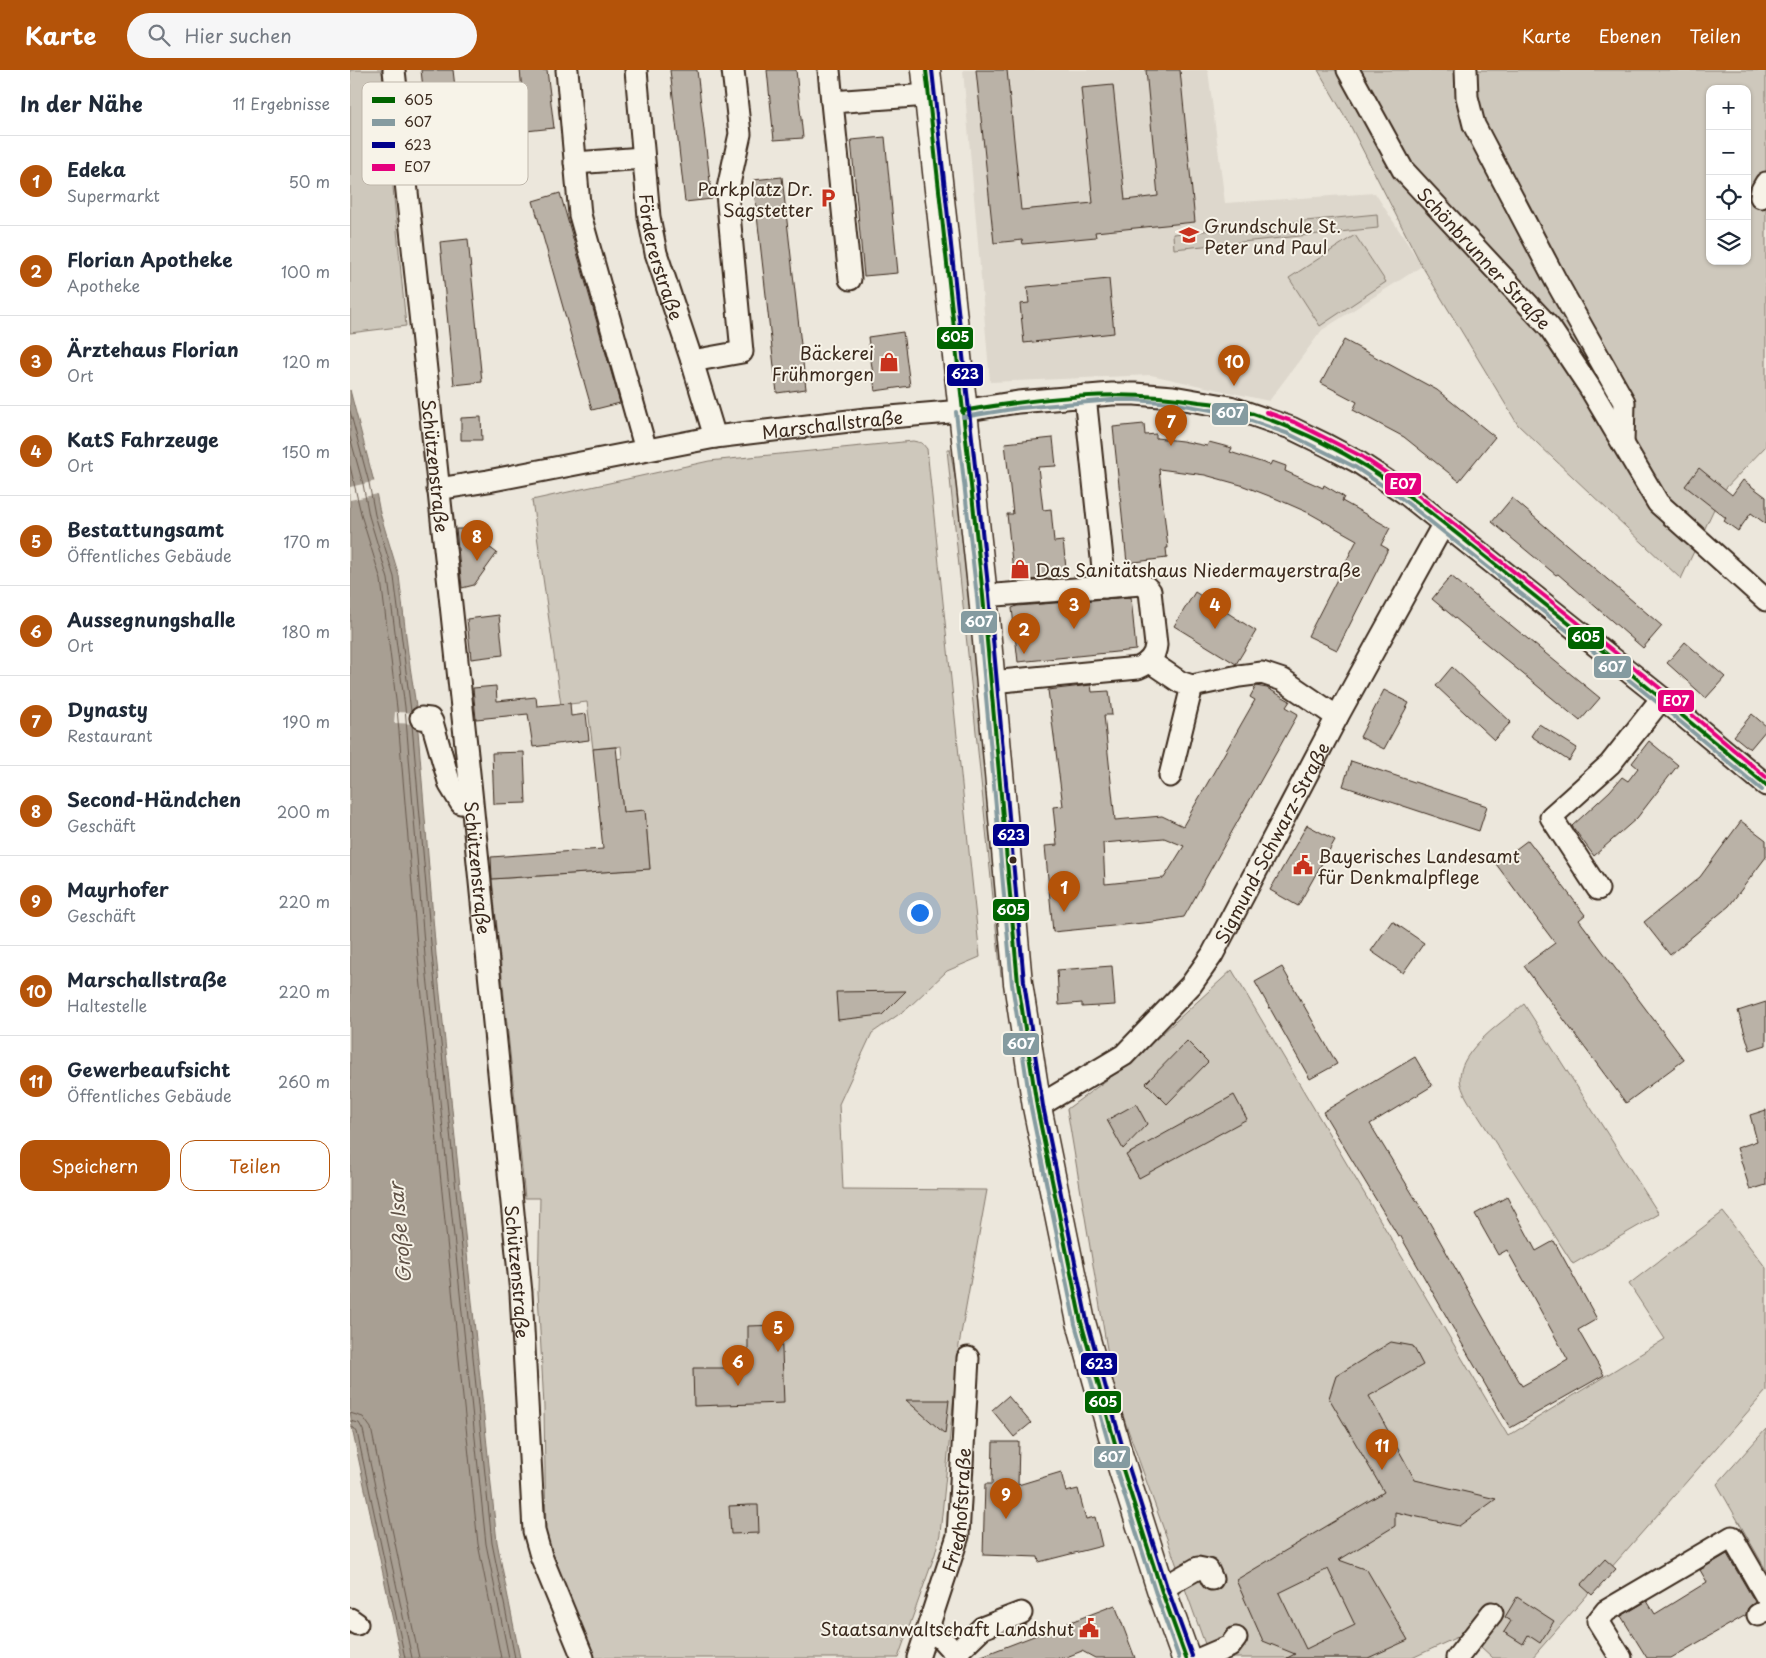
<!DOCTYPE html>
<html lang="de">
<meta charset="utf-8">
<style>
body{margin:0;font-family:"Playpen Sans",sans-serif;background:#f6f6f7;color:#1f2937}
.controls{position:absolute;right:15px;top:15px;display:grid;overflow:hidden;border-radius:10px;box-shadow:0 1px 4px #0004}
.controls button{width:45px;height:45px;display:grid;place-items:center;padding:0;border:0;border-bottom:1px solid #e0e1e3;background:#fff;color:#1f2937;font:25px sans-serif}
.you{position:absolute;left:569px;top:842px;width:18px;height:18px;margin:-12px;border:4px solid #fff;border-radius:50%;background:#1a73e8;box-shadow:0 0 0 8px #1a73e833}
.badge{display:grid;place-items:center;width:32px;height:32px;border-radius:50%;background:#b45309;color:#fff;font-size:16px;font-weight:700}
.pin{position:absolute;translate:-50% -41px;filter:drop-shadow(0 1px 2px #0008)}
.pin::after{content:'';position:absolute;top:26px;width:18px;height:15px;background:inherit;clip-path:polygon(0 0,100% 0,50% 100%)}
.list{margin:0;padding:0;list-style:none}
h2{display:flex;justify-content:space-between;align-items:center;height:65px;margin:0;padding:0 20px;font-size:21px}
h2 small{font-size:16px;font-weight:400;color:#747a83}
.list li{display:grid;grid-template-columns:32px 1fr auto;gap:15px;align-items:center;box-sizing:border-box;height:90px;padding:0 20px;border-top:1px solid #e0e1e3}
.list b{display:block;font-size:19px;white-space:nowrap}
.list p{margin:0;font-size:16px;white-space:nowrap;color:#747a83}
.list em{font-size:16px;font-style:normal;color:#747a83}
.actions{display:flex;gap:10px;padding:15px 20px}
.actions a{flex:1;padding:11px 0;border:1px solid #b45309;border-radius:15px;text-align:center;font-size:18px;color:#b45309}
.actions .main{background:#b45309;color:#fff}
.icon{flex:none;width:28px;height:28px;fill:none;stroke:currentColor;stroke-width:2;stroke-linecap:round;stroke-linejoin:round}
.map{position:relative;flex:none;width:1416px;height:1588px;overflow:hidden}
header{display:flex;align-items:center;gap:30px;box-sizing:border-box;height:70px;padding:0 25px;background:#b45309;color:#fff}
header strong{font-size:24px}
nav{display:flex;gap:28px;margin-inline-start:auto;font-size:18px}
.search{width:350px;height:45px;background:#f6f6f7;display:flex;align-items:center;gap:12px;box-sizing:border-box;padding:0 18px;border-radius:28px;color:#747a83;font-size:19px}
main{display:flex}
aside{flex:1;background:#fff}
.map>svg:first-child{display:block}
.built{fill:#ddd7cc}
.green{fill:#cec8bc;stroke:#84796d;fill-rule:evenodd}
.water{fill:#a89f93;stroke:#7c7064}
.pier{fill:#ece7dc}
.lines{fill:none;stroke-linecap:round;stroke-linejoin:round}
.shore{stroke:#67594d;stroke-width:1}
.building{fill:#bab2a7;stroke:#3b2a1e;fill-rule:evenodd}
.minor-casing{stroke:#3b2a1e;stroke-width:25}
.major-casing{stroke:#3b2a1e;stroke-width:31}
.minor{stroke:#f7f3e8;stroke-width:21}
.major{stroke:#f7f3e8;stroke-width:28}
.bus-1-casing{stroke:#f7f3e8;stroke-width:8}
.bus-2-casing{stroke:#f7f3e8;stroke-width:8}
.bus-3-casing{stroke:#f7f3e8;stroke-width:8}
.bus-4-casing{stroke:#f7f3e8;stroke-width:8}
.bus-1{stroke:#006400;stroke-width:4}
.bus-2{stroke:#859ba0;stroke-width:4}
.bus-3{stroke:#00008b;stroke-width:4}
.bus-4{stroke:#e5007d;stroke-width:4}
.bus-dot{fill:#3b2a1e;stroke:#f7f3e8;stroke-width:2}
.labels{text-anchor:middle;dominant-baseline:central;stroke-width:4;stroke-linejoin:round;paint-order:stroke}
.poi-label{font-size:18px;fill:#3b2a1e;stroke:#f7f3e8;text-anchor:end}
.street-label{font-size:18px;fill:#3b2a1e;stroke:#f7f3e8}
.water-label{font-size:19px;font-style:italic;fill:#615347;stroke:#f7f3e8}
.key{fill:#f7f3e8;stroke:#bfb7ab;stroke-width:1}
.key-label{font-size:14px;fill:#3b2a1e}
.line-badge{stroke:#f7f3e8;stroke-width:2}
.badge-label{font-size:14px;text-anchor:middle;font-weight:bold;fill:#fff}
</style>
<header>
<strong>Karte</strong>
<div class="search"><svg class="icon" aria-label="search" viewBox="0 0 24 24"><circle cx="10" cy="10" r="6"/><path d="M15 15l6 6"/></svg>Hier suchen</div>
<nav><a>Karte</a><a>Ebenen</a><a>Teilen</a></nav>
</header>
<main>
<aside>
<h2>In der Nähe<small>11 Ergebnisse</small></h2>
<ul class="list">
<li><span class="badge">1</span><div><b>Edeka</b><p>Supermarkt</p></div><em>50 m</em></li>
<li><span class="badge">2</span><div><b>Florian Apotheke</b><p>Apotheke</p></div><em>100 m</em></li>
<li><span class="badge">3</span><div><b>Ärztehaus Florian</b><p>Ort</p></div><em>120 m</em></li>
<li><span class="badge">4</span><div><b>KatS Fahrzeuge</b><p>Ort</p></div><em>150 m</em></li>
<li><span class="badge">5</span><div><b>Bestattungsamt</b><p>Öffentliches Gebäude</p></div><em>170 m</em></li>
<li><span class="badge">6</span><div><b>Aussegnungshalle</b><p>Ort</p></div><em>180 m</em></li>
<li><span class="badge">7</span><div><b>Dynasty</b><p>Restaurant</p></div><em>190 m</em></li>
<li><span class="badge">8</span><div><b>Second-Händchen</b><p>Geschäft</p></div><em>200 m</em></li>
<li><span class="badge">9</span><div><b>Mayrhofer</b><p>Geschäft</p></div><em>220 m</em></li>
<li><span class="badge">10</span><div><b>Marschallstraße</b><p>Haltestelle</p></div><em>220 m</em></li>
<li><span class="badge">11</span><div><b>Gewerbeaufsicht</b><p>Öffentliches Gebäude</p></div><em>260 m</em></li>
</ul>
<div class="actions"><a class="main">Speichern</a><a>Teilen</a></div>
</aside>
<div class="map">
<svg width="1416" height="1588" viewBox="0 0 1416 1588">
<rect width="100%" height="100%" fill="#ece7dc"/>
<filter id="ink" filterUnits="userSpaceOnUse"><feTurbulence type="fractalNoise" baseFrequency=".02" numOctaves="2"/><feDisplacementMap in="SourceGraphic" scale="10" xChannelSelector="R" yChannelSelector="G"/><feConvolveMatrix kernelMatrix="1 2 1 2 8 2 1 2 1" color-interpolation-filters="sRGB"/></filter>
<g filter="url(#ink)">
<!-- built -->
<path class="built" d="M613 0H858L875 133 1025 123 1072 196 972 260 919 331 801 305 640 312Z"/>
<!-- green -->
<path class="green" d="M0 0H32L56 256 0 263Z
M968 0H1416V376L1372 422 1331 509 1168 355 1072 196 1000 55ZM1360 19H1397V191H1360Z
M1027 144 1028 158 824 179 823 164Z
M1005 165 1036 212 970 256 939 208Z
M563 371 572 373 577 379 630 887 597 901 558 938 522 963 489 1034 493 1119 637 1120 609 1275 590 1464 585 1484 548 1588H244L196 1467 194 1337 188 1222 190 1128H175L142 809 300 799 295 741 273 742 267 689 272 688 271 676 243 679 237 632 211 635 182 430 359 391Z
M597 379H600L608 424 651 848 656 905 651 906Z
M882 900 1158 1366 1315 1269 1279 1214 1373 1142 1416 1198V1321L1182 1588H1143L1116 1563 1062 1588H860L764 1321 717 1039 780 993Z
M1174 934 1309 1144 1223 1194 1127 1044C1121 1035 1111 1022 1110 1009 1109 980 1154 951 1174 934Z
M1416 1359V1500L1367 1414Z"/>
<!-- water -->
<path class="water" d="M0 320 24 412 30 443 49 506 58 583 66 636 86 885 147 1472 170 1588H51L3 1363 0 1341Z"/>
<!-- pier -->
<path class="pier" d="M26 411 28 424 0 430V417Z
M45 642 69 643V654L44 653Z"/>
<g class="lines">
<!-- shore -->
<path class="shore" d="M0 341 19 413 25 445 44 507 61 641
M0 367 13 414 19 446 38 509 55 637 75 886 136 1474 159 1588
M0 396 12 448 31 510 47 638 68 887 128 1474 151 1588
M62 655 82 885 142 1473 165 1588
M0 1343 13 1347 21 1358 69 1588
M0 1351 9 1353 13 1360 62 1588
M0 1357 4 1358 7 1362 55 1588"/>
</g>
<!-- building -->
<path class="building" d="M71 0H103L113 87 81 91Z
M170 0H197L204 58 176 61Z
M320 0H347L362 129 335 132Z
M417 0H446L453 68 424 70Z
M626 0H657L671 140 743 133 731 18 763 15 775 130 808 126 796 0H830L845 152 745 162 746 167 673 174 672 170 644 173Z
M535 67 548 203 514 206 501 70Z
M432 107 456 319 427 323 403 110Z
M210 123 270 333 242 340 183 131Z
M118 169 132 312 104 315 90 172Z
M759 209 764 263 674 273 670 234 679 233 677 217Z
M553 262 560 316 525 321 518 267Z
M994 270 1087 320 1145 367 1109 411 1054 367 1003 340 1007 332 971 313Z
M131 347 132 370H111V348Z
M794 354 795 365 806 364V368L832 371 857 376 859 372 882 378 880 382 920 395 922 391 936 396 935 401 973 418 974 415 994 427 992 431 1040 458 1031 475 1038 479 987 580 958 566 1007 470 959 443 927 429 891 415 855 405 809 399 818 478H816L817 488 777 493 763 357Z
M703 368 706 396 688 397 693 440 701 439 704 472 713 471 717 507 664 511 657 444H663L655 373Z
M1349 398 1382 425 1393 410 1416 427V454L1401 443 1388 461 1374 451 1376 448 1335 416Z
M1162 428 1312 556 1293 578 1208 504 1206 505 1142 452Z
M106 459H115L147 483 124 515 112 518Z
M1101 506 1250 628 1230 651 1082 529Z
M845 522 906 561 886 594 824 556Z
M781 527 786 580 668 592 662 538 667 536Z
M149 545 153 585 121 589 117 549Z
M1335 572 1375 607 1356 628 1317 593Z
M1102 597 1161 652 1144 670 1086 616Z
M741 615 742 622 759 621 762 645H754L765 750 812 746 833 756 905 630 900 627 906 616 917 618 940 631 936 637 948 644 834 847 803 852 703 862 695 776 707 775 703 737 713 736 698 620ZM814 768 834 776 814 808 755 814 753 773Z
M146 616 147 631 186 627 187 636 220 633 221 646 236 644 239 670 183 677 178 644 126 649 123 618Z
M1034 620 1059 633 1034 679 1010 667Z
M1402 644 1416 656V660L1400 679 1384 666Z
M1189 654 1227 678 1219 691 1181 666Z
M1299 671 1328 695 1287 748 1244 786 1222 756 1260 721 1272 707 1278 711 1288 698 1282 693Z
M266 677 273 742 295 740 300 799 142 809 141 787 253 779 243 679Z
M174 682 176 733 144 734 142 683Z
M1001 691 1137 736 1129 761 993 716Z
M1391 751 1416 770V787L1379 836 1320 885 1294 852 1350 807Z
M957 755 985 770 948 836 920 820Z
M1178 770 1235 845 1229 850 1334 990 1276 1033 1174 896 1205 873 1146 794Z
M1042 851 1074 873 1053 903 1021 881Z
M762 896 765 935 732 937V933L709 935 707 900Z
M932 897 987 994 960 1009 905 912Z
M556 921 532 945 488 950 486 922Z
M1416 932V975L1400 980 1388 941Z
M837 971 858 992 817 1034 796 1013Z
M1065 987 1082 1016 1020 1054 1077 1148 1172 1316 1218 1290 1157 1180 1148 1185 1125 1144 1157 1127 1186 1181 1204 1171 1247 1249 1228 1260 1254 1305 1160 1358 1050 1165 1048 1166 973 1042Z
M884 1025 897 1049 789 1108 776 1085Z
M786 1034 797 1054 773 1079 757 1050Z
M1416 1040V1115L1400 1120 1387 1078 1407 1071 1400 1045Z
M431 1255 434 1333 344 1336 343 1298H376V1289L398 1288V1256Z
M1041 1272 1063 1276 1073 1295 1019 1326 1065 1410 1146 1429 1109 1456 1045 1442V1456L989 1490 1017 1500 1058 1570 1018 1588H937L945 1584 913 1571 886 1510 1034 1422 979 1328 986 1306ZM978 1499 1005 1555 956 1579 929 1523Z
M658 1326 681 1353 664 1367 642 1340Z
M556 1330H599L595 1364Z
M643 1372H669L668 1415 711 1402 716 1422 728 1419 736 1449 745 1447 752 1476 689 1492 688 1487 633 1485 635 1414H642Z
M400 1435H408L409 1463 381 1464 379 1436Z
M1377 1484 1405 1532 1398 1538 1396 1545 1321 1588H1297L1271 1546 1297 1531 1305 1544 1357 1512 1350 1500Z
M1255 1489 1266 1499 1242 1525 1231 1515Z
M1167 1527 1204 1551 1190 1573 1178 1565 1173 1574 1154 1562 1161 1551 1155 1547Z
M765 1535 785 1588H745L732 1581 714 1588H629V1587Z"/>
<g class="lines">
<defs>
<g id="minor">
<path id="s1" d="M44 0 121 722 171 1223 184 1461 191 1486 233 1588"/>
<path d="M217 0 230 145 296 380"/>
<path id="s2" d="M286 0 299 147 306 183 342 291 365 367"/>
<path d="M479 0 482 32"/>
<path id="s3" d="M998 0 1053 100 1200 258 1240 318 1308 433 1416 530"/>
<path d="M1116 0 1117 27 1124 55 1206 211 1274 332 1273 373"/>
<path d="M225 93 293 88"/>
<path d="M1411 127 1412 120 1416 113"/>
<path d="M500 209 482 32 578 25"/>
<path d="M342 291 392 282 377 123 390 64 383 0"/>
<path d="M735 326 755 517"/>
<path id="s4" d="M88 419 138 411 365 367 516 349 612 341 668 332 762 324H785L823 327 880 337 941 358 976 375 1008 392 1055 423 1312 628 1416 715"/>
<path d="M633 526 791 514 796 517 800 521 806 575C805 586 798 594 788 598L641 612"/>
<path d="M799 591 830 612 842 616 889 606 912 603 933 610 987 647"/>
<path d="M71 648 80 649 82 652 100 715 111 733"/>
<path d="M820 706 842 616"/>
<path d="M1248 819 1201 747 1260 694 1312 628"/>
<path id="s5" d="M687 1037 774 985 841 915 862 885 987 647 1094 453"/>
<path d="M811 1519 848 1498 858 1500 862 1509"/>
<path d="M1408 1545 1416 1541"/>
<path d="M0 1549 7 1554"/>
<path d="M576 1563 590 1567 609 1588"/>
<path d="M605 1584 632 1558 671 1543"/>
<path id="s6" d="M568 1588 608 1466 618 1288"/>
<path d="M852 1588 880 1576 886 1568"/>
<path d="M1107 1588 1142 1543"/>
<path d="M1271 1588 1248 1551 1256 1541 1382 1467 1416 1526"/>
</g>
<path id="major" d="M576 0 633 526 668 913 687 1037 731 1252 768 1384 811 1519 836 1588"/>
</defs>
<!-- minor casing -->
<use href="#minor" class="minor-casing"/>
<!-- major casing -->
<use href="#major" class="major-casing"/>
<!-- minor -->
<use href="#minor" class="minor"/>
<!-- major -->
<use href="#major" class="major"/>
<defs>
<path id="bus-1" d="M576 0 633 526 668 913 687 1037 731 1252 768 1384 811 1519 836 1588
M612 341C691 328 770 318 849 332 859 333 871 334 881 337 943 355 1005 385 1056 424 1097 455 1137 488 1177 520 1257 584 1337 649 1416 715"/>
<path id="bus-2" d="M606 342 627 527 662 914 681 1038 725 1254 762 1386 805 1521 829 1588
M613 347 669 338 762 330H785L822 333 878 343 939 364 1005 397 1051 428 1308 633 1412 720"/>
<path id="bus-3" d="M582 0 639 525 674 912 693 1036 737 1251 774 1382 817 1517 842 1586"/>
<path id="bus-4" d="M916 342 944 352 1011 386 1059 418 1316 623 1416 707"/>
</defs>
<!-- bus-1 casing -->
<use href="#bus-1" class="bus-1-casing"/>
<!-- bus-2 casing -->
<use href="#bus-2" class="bus-2-casing"/>
<!-- bus-3 casing -->
<use href="#bus-3" class="bus-3-casing"/>
<!-- bus-4 casing -->
<use href="#bus-4" class="bus-4-casing"/>
<!-- bus-1 -->
<use href="#bus-1" class="bus-1"/>
<!-- bus-2 -->
<use href="#bus-2" class="bus-2"/>
<!-- bus-3 -->
<use href="#bus-3" class="bus-3"/>
<!-- bus-4 -->
<use href="#bus-4" class="bus-4"/>
</g>
</g>
<!-- icons -->
<defs>
<symbol id="parking-bare" viewBox="-9 -9 18 18"><path d="M-3.5-5.5H1a3.5 3.5 0 0 1 0 7H-1V5.5H-3.5ZM-1-3.4V-.6H.8a1.4 1.4 0 0 0 0-2.8Z" fill="#c8321e" stroke="#f7f3e8" stroke-width="2.5" paint-order="stroke"/></symbol>
<symbol id="school-bare" viewBox="-9 -9 18 18"><path d="M0-5L7-2L0 1L-7-2ZM-4 1L0 2.5L4 1V4Q0 6-4 4Z" fill="#c8321e" stroke="#f7f3e8" stroke-width="2.5" paint-order="stroke"/></symbol>
<symbol id="shop-bare" viewBox="-9 -9 18 18"><path d="M-5-2.5h2.3a2.7 3.5 0 0 1 5.4 0H5L5.5 6h-11ZM-1.5-2.5h3a1.5 2.3 0 0 0-3 0Z" fill="#c8321e" stroke="#f7f3e8" stroke-width="2.5" paint-order="stroke"/></symbol>
<symbol id="civic-bare" viewBox="-9 -9 18 18"><path d="M-.6-6.5H3V-4.5H.6V-3L4-1V1h2V6H-6V1h2V-1L-.6-3ZM-1.2 2.5V6h2.4V2.5Z" fill="#c8321e" stroke="#f7f3e8" stroke-width="2.5" paint-order="stroke"/></symbol>
</defs>
<g fill-rule="evenodd">
<use href="#parking-bare" x="464" y="114" width="28" height="28"/>
<use href="#school-bare" x="825" y="151" width="28" height="28"/>
<use href="#shop-bare" x="525" y="278" width="28" height="28"/>
<use href="#shop-bare" x="656" y="485" width="28" height="28"/>
<use href="#civic-bare" x="939" y="781" width="28" height="28"/>
<use href="#civic-bare" x="725" y="1544" width="28" height="28"/>
</g>
<!-- markers -->
<circle class="bus-dot" cx="663" cy="790" r="4.5"/>
<g class="labels">
<!-- poi labels -->
<g class="poi-label">
<text x="463" y="118">Parkplatz Dr.<tspan x="463" dy="21">Sagstetter</tspan></text>
<text x="854" y="155" text-anchor="start">Grundschule St.<tspan x="854" dy="21">Peter und Paul</tspan></text>
<text x="524" y="282">Bäckerei<tspan x="524" dy="21">Frühmorgen</tspan></text>
<text x="685" y="499" text-anchor="start">Das Sanitätshaus Niedermayerstraße</text>
<text x="968" y="785" text-anchor="start">Bayerisches Landesamt<tspan x="968" dy="21">für Denkmalpflege</tspan></text>
<text x="724" y="1558">Staatsanwaltschaft Landshut</text>
</g>
<!-- street labels -->
<g class="street-label">
<text stroke="none"><textPath href="#s2" startOffset="189">Fördererstraße</textPath></text>
<text stroke="none"><textPath href="#s3" startOffset="234">Schönbrunner Straße</textPath></text>
<text stroke="none"><textPath href="#s4" startOffset="400">Marschallstraße</textPath></text>
<text stroke="none"><textPath href="#s1" startOffset="398">Schützenstraße</textPath></text>
<text stroke="none"><textPath href="#s5" startOffset="362">Sigmund-Schwarz-Straße</textPath></text>
<text stroke="none"><textPath href="#s1" startOffset="802">Schützenstraße</textPath></text>
<text stroke="none"><textPath href="#s1" startOffset="1208">Schützenstraße</textPath></text>
<text stroke="none"><textPath href="#s6" startOffset="154">Friedhofstraße</textPath></text>
</g>
<!-- water labels -->
<g class="water-label">
<text transform="translate(49 1163) rotate(-95)">Große Isar</text>
</g>
</g>
<!-- legend -->
<rect x="12" y="12" width="166" height="103" rx="8" class="key"/>
<rect x="22" y="27" width="23" height="6" fill="#006400"/>
<rect x="22" y="49" width="23" height="7" fill="#859ba0"/>
<rect x="22" y="72" width="23" height="6" fill="#00008b"/>
<rect x="22" y="94" width="23" height="7" fill="#e5007d"/>
<g class="key-label">
<text x="54" y="35">605</text>
<text x="54" y="57">607</text>
<text x="54" y="80">623</text>
<text x="54" y="102">E07</text>
</g>
<g class="line-badge">
<rect x="586" y="256" width="38" height="24" rx="5" fill="#006400"/>
<rect x="596" y="293" width="38" height="24" rx="5" fill="#00008b"/>
<rect x="861" y="332" width="38" height="24" rx="5" fill="#859ba0"/>
<rect x="1034" y="402" width="38" height="24" rx="5" fill="#e5007d"/>
<rect x="610" y="540" width="38" height="24" rx="5" fill="#859ba0"/>
<rect x="1217" y="556" width="38" height="24" rx="5" fill="#006400"/>
<rect x="1243" y="585" width="39" height="24" rx="5" fill="#859ba0"/>
<rect x="1307" y="619" width="38" height="24" rx="5" fill="#e5007d"/>
<rect x="642" y="753" width="38" height="24" rx="5" fill="#00008b"/>
<rect x="642" y="828" width="38" height="24" rx="5" fill="#006400"/>
<rect x="652" y="962" width="38" height="24" rx="5" fill="#859ba0"/>
<rect x="730" y="1282" width="38" height="24" rx="5" fill="#00008b"/>
<rect x="734" y="1320" width="38" height="24" rx="5" fill="#006400"/>
<rect x="743" y="1375" width="38" height="24" rx="5" fill="#859ba0"/>
</g>
<g class="badge-label">
<text x="605" y="272">605</text>
<text x="615" y="309">623</text>
<text x="880" y="348">607</text>
<text x="1053" y="419">E07</text>
<text x="629" y="557">607</text>
<text x="1236" y="572">605</text>
<text x="1262" y="602">607</text>
<text x="1326" y="636">E07</text>
<text x="661" y="770">623</text>
<text x="661" y="845">605</text>
<text x="671" y="979">607</text>
<text x="749" y="1299">623</text>
<text x="753" y="1337">605</text>
<text x="762" y="1392">607</text>
</g>
</svg>
<div class="controls">
<button>+</button>
<button>−</button>
<button><svg class="icon" aria-label="locate" viewBox="0 0 24 24"><circle cx="12" cy="12" r="6"/><path d="M12 2v4M12 18v4M2 12h4M18 12h4"/></svg></button>
<button><svg class="icon" aria-label="layers" viewBox="0 0 24 24"><path d="M12 4l9 5-9 5-9-5zM3 14l9 5 9-5"/></svg></button>
</div>
<div class="you"></div>
<div class="pin badge" style="left:714px;top:842px">1</div>
<div class="pin badge" style="left:674px;top:584px">2</div>
<div class="pin badge" style="left:724px;top:559px">3</div>
<div class="pin badge" style="left:865px;top:559px">4</div>
<div class="pin badge" style="left:428px;top:1282px">5</div>
<div class="pin badge" style="left:388px;top:1316px">6</div>
<div class="pin badge" style="left:821px;top:376px">7</div>
<div class="pin badge" style="left:127px;top:491px">8</div>
<div class="pin badge" style="left:656px;top:1449px">9</div>
<div class="pin badge" style="left:884px;top:316px">10</div>
<div class="pin badge" style="left:1032px;top:1400px">11</div>
</div>
</main>
